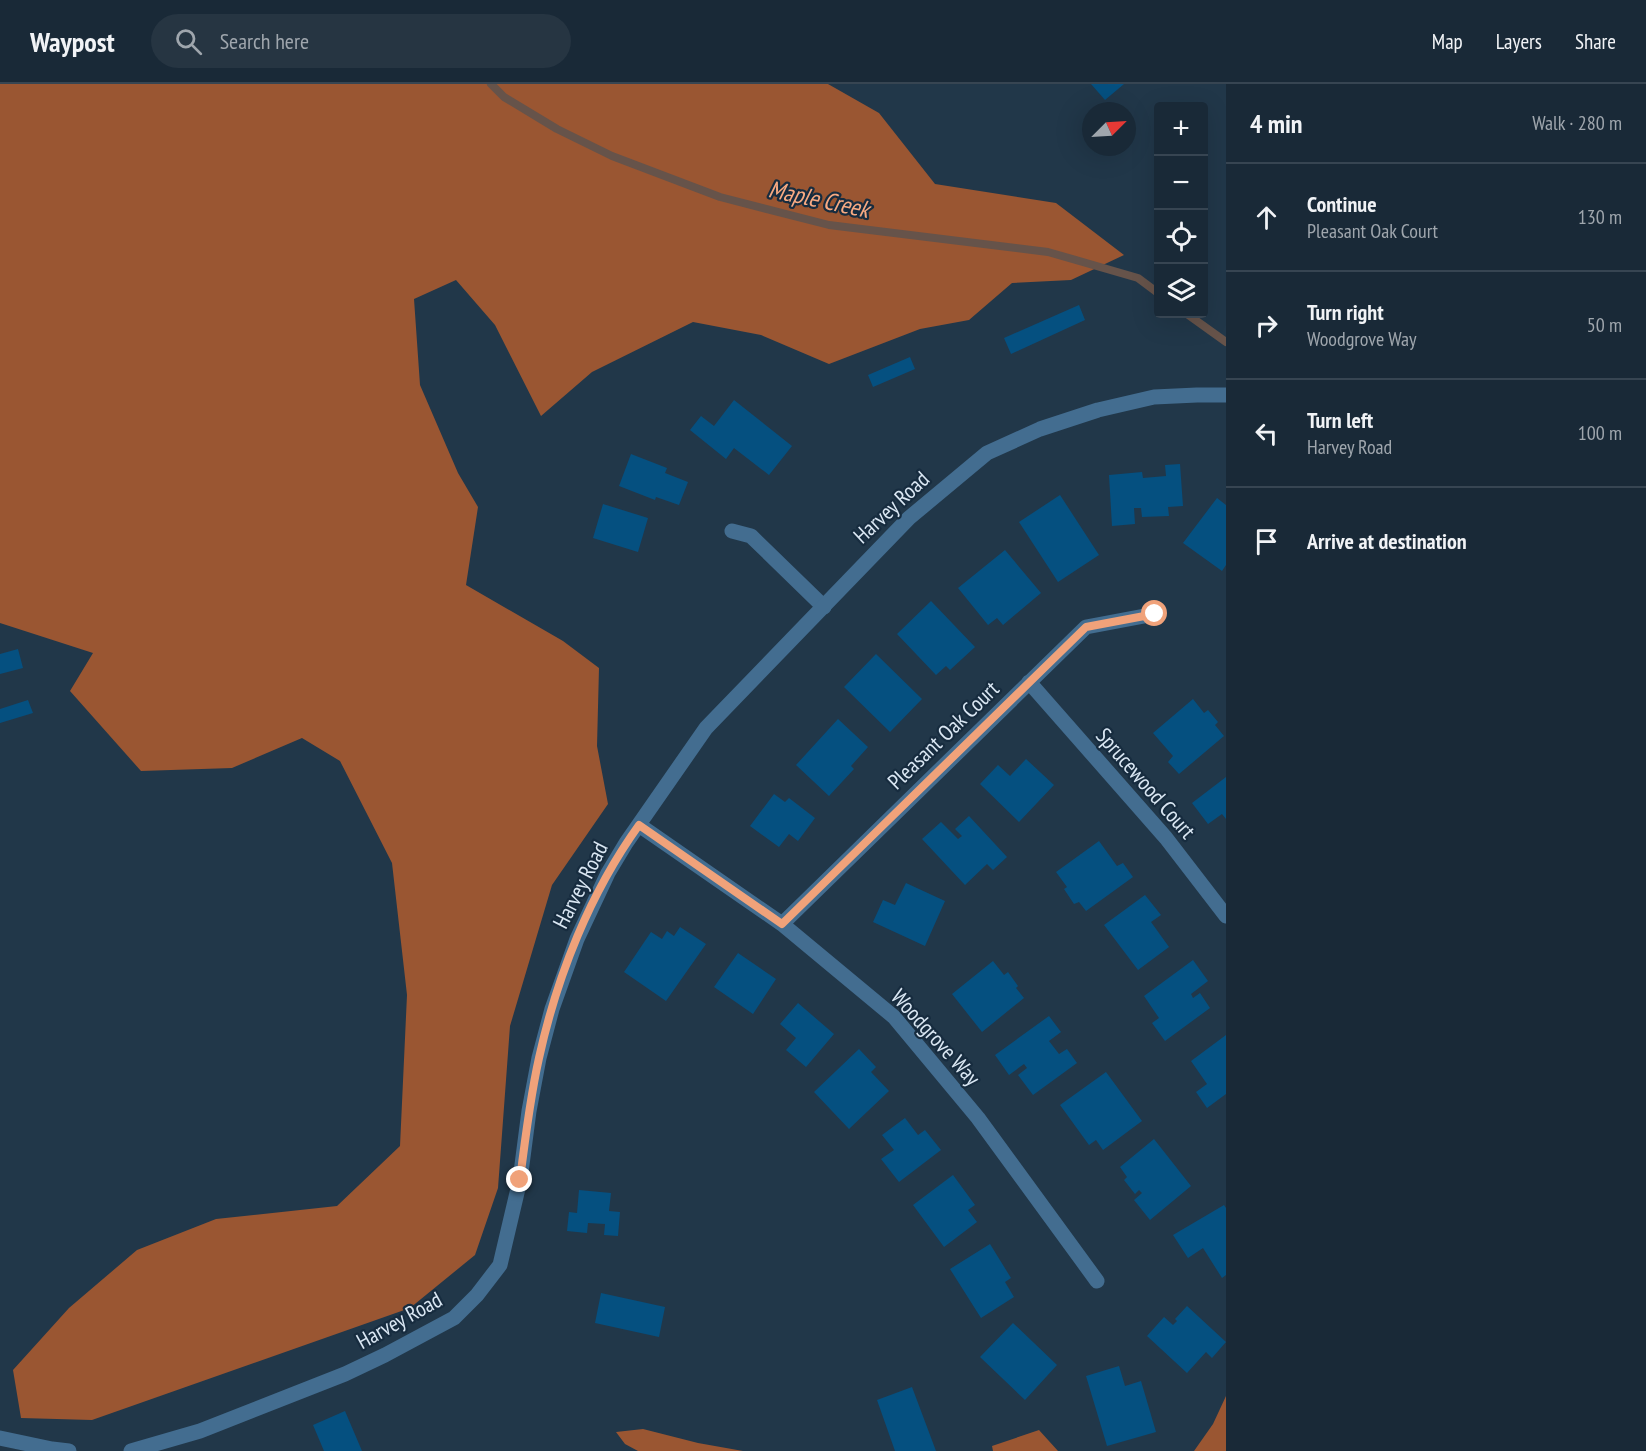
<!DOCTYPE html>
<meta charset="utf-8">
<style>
body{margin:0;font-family:"PT Sans Narrow",sans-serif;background:#263542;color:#f1f3f6}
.controls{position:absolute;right:18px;top:18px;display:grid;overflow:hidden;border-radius:6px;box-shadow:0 6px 24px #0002}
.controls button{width:54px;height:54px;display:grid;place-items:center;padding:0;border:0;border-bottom:2px solid #374552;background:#192937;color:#f1f3f6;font:30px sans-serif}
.compass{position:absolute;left:1082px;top:18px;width:54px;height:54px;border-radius:50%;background:#192937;box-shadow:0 6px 24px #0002;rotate:66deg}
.stop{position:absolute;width:18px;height:18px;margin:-14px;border:4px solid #f0a27a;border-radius:50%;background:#fff}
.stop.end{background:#f0a27a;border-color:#fff;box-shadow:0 2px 6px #0008}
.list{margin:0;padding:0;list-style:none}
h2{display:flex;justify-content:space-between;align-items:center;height:78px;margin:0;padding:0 24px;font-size:26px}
h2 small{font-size:20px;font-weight:400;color:#9fa6ad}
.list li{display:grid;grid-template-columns:39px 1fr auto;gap:18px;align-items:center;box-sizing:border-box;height:108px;padding:0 24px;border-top:2px solid #374552}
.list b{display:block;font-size:22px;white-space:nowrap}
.list p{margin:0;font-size:20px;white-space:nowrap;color:#9fa6ad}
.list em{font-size:20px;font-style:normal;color:#9fa6ad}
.icon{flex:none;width:33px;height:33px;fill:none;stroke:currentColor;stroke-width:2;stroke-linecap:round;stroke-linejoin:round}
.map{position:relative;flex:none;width:1226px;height:1367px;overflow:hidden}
header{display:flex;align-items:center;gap:36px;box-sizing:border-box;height:84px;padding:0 30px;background:#192937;border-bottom:2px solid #374552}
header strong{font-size:28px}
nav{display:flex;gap:33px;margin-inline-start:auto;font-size:21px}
.search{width:420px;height:54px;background:#263542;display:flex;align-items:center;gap:15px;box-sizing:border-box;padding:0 21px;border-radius:33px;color:#9fa6ad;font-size:22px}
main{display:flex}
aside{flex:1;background:#192937}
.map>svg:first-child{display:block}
.forest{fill:#9a5632}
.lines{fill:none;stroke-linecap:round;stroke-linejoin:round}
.stream{stroke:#66534a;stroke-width:8}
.building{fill:#055080}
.lane{stroke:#436d90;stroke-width:15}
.street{stroke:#436d90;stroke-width:15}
.route{stroke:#f0a27a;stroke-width:8}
.labels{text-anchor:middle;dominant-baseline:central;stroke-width:4.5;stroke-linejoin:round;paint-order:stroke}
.street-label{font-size:22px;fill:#dae7f3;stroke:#172c3f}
.water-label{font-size:24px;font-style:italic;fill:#f8aa82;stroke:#172c3f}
</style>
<header>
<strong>Waypost</strong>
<div class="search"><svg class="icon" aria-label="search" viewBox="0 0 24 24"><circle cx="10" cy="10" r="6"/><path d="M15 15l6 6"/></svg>Search here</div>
<nav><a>Map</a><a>Layers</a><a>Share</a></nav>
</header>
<main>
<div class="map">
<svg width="1226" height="1367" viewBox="0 0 1226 1367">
<rect width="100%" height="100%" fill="#213749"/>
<!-- forest -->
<path class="forest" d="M0 0H828L879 29 935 100 1056 119 1124 171 1071 196 1012 199 969 236 920 245 829 280 761 251 693 238 592 288 541 332 495 241 456 196 414 215 420 301 458 389 478 423 466 501 563 557 599 584 597 662 608 720 552 801 510 942 498 1104 475 1171 410 1224 92 1336 21 1334 13 1286 69 1224 137 1166 216 1135 337 1122 400 1062 407 911 392 779 340 677 302 654 232 684 141 687 70 607 93 569 0 539Z
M1226 1312V1367H1194L1213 1340Z
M643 1345 698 1359 743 1367H638L625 1360 616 1348Z
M1039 1346 1058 1367H993L992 1362Z"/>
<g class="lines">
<!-- stream -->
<path class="stream" d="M491 0 504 13 557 45 612 72 720 113 829 141 1048 168 1138 194 1158 209
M1187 230 1226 258"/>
</g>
<!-- building -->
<path class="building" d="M1091 0H1124L1105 16Z
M1079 221 1085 236 1011 270 1004 254Z
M910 273 915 285 873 303 868 291Z
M734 316 792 362 769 391 734 364 726 375 690 346 701 332 714 342Z
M631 370 667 384 665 389 688 398 679 421 656 413 655 416 619 402Z
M1180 380 1183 422 1168 423 1169 432 1142 433 1141 424H1134L1135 440 1112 442 1109 391 1142 388 1143 394 1166 392 1165 381Z
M1060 411 1099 471 1058 498 1019 438Z
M1217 414 1226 421V481L1222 487 1183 459Z
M603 420 648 434 638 468 593 454Z
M1005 466 1041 509 1003 541 997 534 988 541 958 504Z
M931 517 975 563 950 586 946 582 936 591 897 550Z
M18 565 23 584 0 590V570Z
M876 570 922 615 890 648 844 603Z
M1193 615 1204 629 1208 626 1218 638 1215 641 1224 652 1179 690 1168 678 1173 672 1153 649Z
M28 616 33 629 0 639V625Z
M838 635 868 663 851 682 854 685 829 712 796 681Z
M1026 675 1054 701 1019 738 980 700 998 681 1010 692Z
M1226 693V735L1222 730 1208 740 1192 719Z
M774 710 785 718 789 714 815 734 798 757 789 750 779 763 750 742Z
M969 732 1007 773 993 786 987 780 965 801 922 755 941 738 958 755 962 752 955 745Z
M1099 757 1117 782 1123 779 1133 793 1086 827 1079 818 1074 820 1064 805 1067 803 1056 788Z
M906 799 945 817 925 862 873 838 883 816 895 821Z
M1145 811 1161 831 1151 838 1169 863 1138 886 1104 841Z
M680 843 706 860 666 917 624 888 651 848 662 855 667 847 674 852Z
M738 869 776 895 753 930 714 903Z
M1193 876 1208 897 1191 910 1193 914 1200 909 1210 924 1165 957 1152 939 1159 934 1144 912Z
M993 877 1004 891 1008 888 1018 902 1016 904 1024 914 982 948 952 910Z
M798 919 834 950 806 983 786 966 796 954 780 940Z
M1049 932 1061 948 1049 957 1059 970 1067 965 1077 979 1033 1011 1018 991 1027 984 1024 980 1009 991 995 971Z
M1226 951V1010L1207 1024 1196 1008 1207 1000 1191 977Z
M859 965 876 983 871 988 889 1007 849 1045 814 1008Z
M1106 988 1142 1037 1103 1066 1096 1056 1089 1061 1060 1021Z
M905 1034 918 1051 925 1046 941 1066 899 1098 881 1075 894 1066 882 1051Z
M1154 1055 1191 1102 1150 1136 1134 1116 1142 1109 1139 1106 1135 1110 1124 1096 1127 1093 1120 1083Z
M953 1091 975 1121 968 1126 977 1138 944 1163 913 1121Z
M579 1106 611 1109 609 1127 620 1128 618 1152 604 1151 605 1140 588 1139 587 1149 567 1147 569 1128 577 1129Z
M1224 1121 1226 1124V1191L1222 1194 1203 1164 1188 1174 1173 1151Z
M990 1160 1011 1194 1005 1198 1014 1213 981 1234 950 1185Z
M601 1209 665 1223 659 1253 595 1239Z
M1187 1222 1226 1258 1212 1274 1206 1268 1187 1289 1147 1252 1164 1233 1173 1241 1177 1237 1175 1235Z
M1013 1239 1057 1281 1025 1316 980 1273Z
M1119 1282 1125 1302 1141 1297 1156 1348 1107 1362 1086 1292Z
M912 1303 936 1367H895L877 1316Z
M345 1327 362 1367H324L313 1341Z"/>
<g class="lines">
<!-- lane -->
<path class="lane" d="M732 447 751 452 824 523"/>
<!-- street -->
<path class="street" d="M1029 598 1166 754 1226 832
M639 741 782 840 894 933 978 1034 1097 1197
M782 840 1086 543 1155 530
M0 1354 52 1365 69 1367
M131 1367 200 1347 345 1290 385 1271 454 1234 477 1211 500 1181 520 1096 529 1027 539 974 552 925 577 855 608 789 626 759 706 644 909 434 987 369 1040 345 1098 326 1154 313 1197 311H1226"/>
</g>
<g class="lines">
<!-- route -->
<path class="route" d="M520 1096C525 1055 530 1014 539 974 557 892 590 809 639 741L782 840 1086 543 1155 530"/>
</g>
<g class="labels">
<!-- street labels -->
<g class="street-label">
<text transform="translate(891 423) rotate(-43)">Harvey Road</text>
<text transform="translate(943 651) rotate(-44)">Pleasant Oak Court</text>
<text transform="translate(1146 699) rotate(49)">Sprucewood Court</text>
<text transform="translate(580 801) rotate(-63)">Harvey Road</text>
<text transform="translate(936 953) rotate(48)">Woodgrove Way</text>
<text transform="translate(399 1236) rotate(-29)">Harvey Road</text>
</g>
<!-- water labels -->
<g class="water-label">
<text transform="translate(819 115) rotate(12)">Maple Creek</text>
</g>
</g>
</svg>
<div class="controls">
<button>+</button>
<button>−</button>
<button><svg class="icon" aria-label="locate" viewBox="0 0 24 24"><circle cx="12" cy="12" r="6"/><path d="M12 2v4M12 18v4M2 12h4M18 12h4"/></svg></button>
<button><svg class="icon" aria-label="layers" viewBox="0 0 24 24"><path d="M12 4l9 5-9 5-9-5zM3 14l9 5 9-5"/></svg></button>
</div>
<svg class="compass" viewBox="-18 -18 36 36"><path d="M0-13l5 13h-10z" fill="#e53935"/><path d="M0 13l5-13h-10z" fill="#9fa6ad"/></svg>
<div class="stop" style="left:1155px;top:530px"></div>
<div class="stop end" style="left:520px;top:1096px"></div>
</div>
<aside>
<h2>4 min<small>Walk · 280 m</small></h2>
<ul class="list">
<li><svg class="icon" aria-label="ahead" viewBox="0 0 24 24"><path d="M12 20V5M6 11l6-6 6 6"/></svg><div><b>Continue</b><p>Pleasant Oak Court</p></div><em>130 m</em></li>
<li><svg class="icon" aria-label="right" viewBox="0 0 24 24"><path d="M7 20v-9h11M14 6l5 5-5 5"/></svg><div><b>Turn right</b><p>Woodgrove Way</p></div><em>50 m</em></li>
<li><svg class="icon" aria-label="left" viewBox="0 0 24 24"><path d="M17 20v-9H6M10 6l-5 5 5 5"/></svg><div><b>Turn left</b><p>Harvey Road</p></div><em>100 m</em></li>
<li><svg class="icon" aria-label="arrive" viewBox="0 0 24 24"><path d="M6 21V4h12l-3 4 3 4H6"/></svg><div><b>Arrive at destination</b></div></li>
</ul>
</aside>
</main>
